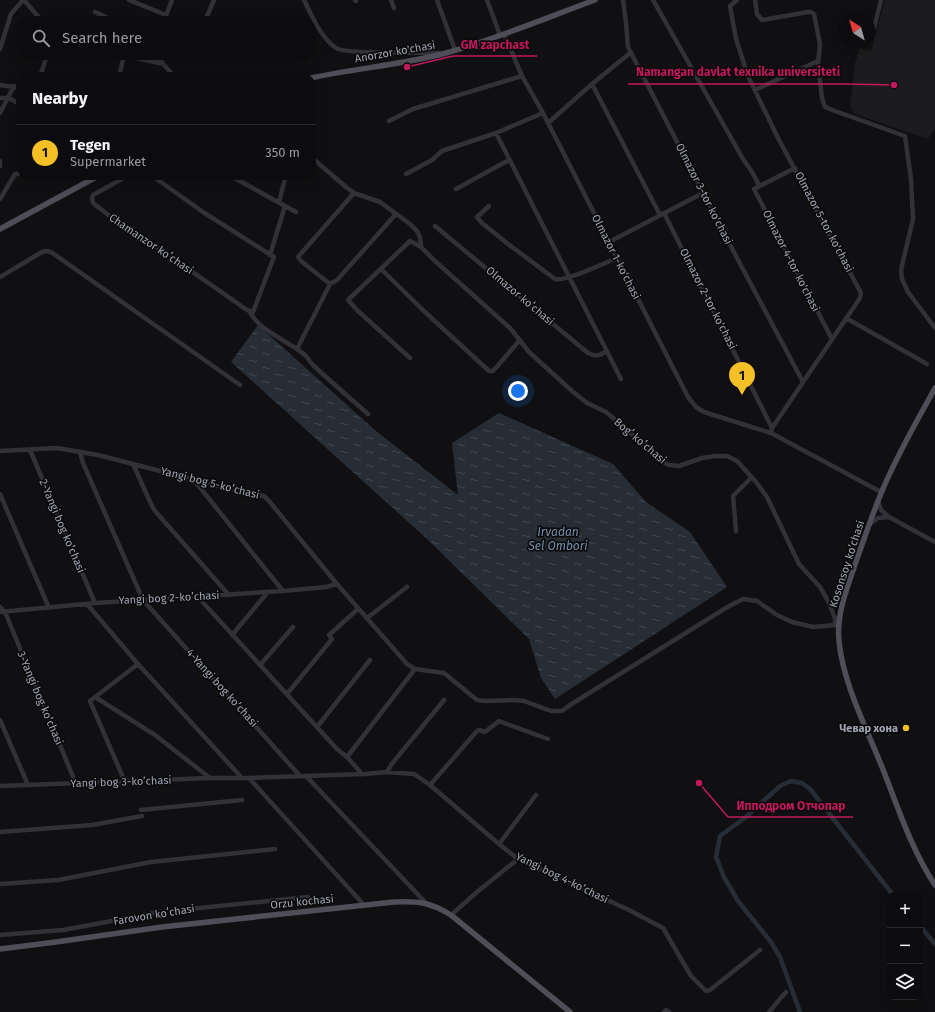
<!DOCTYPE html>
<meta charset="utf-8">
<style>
body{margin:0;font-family:"Fira Sans",sans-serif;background:#151517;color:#f1f3f6}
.controls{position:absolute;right:12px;bottom:12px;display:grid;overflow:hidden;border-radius:8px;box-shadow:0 4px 16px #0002}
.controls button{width:36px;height:36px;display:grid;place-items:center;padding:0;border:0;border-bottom:1px solid #2c2c2e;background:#0c0c0e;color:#f1f3f6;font:20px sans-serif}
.compass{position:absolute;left:839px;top:12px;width:36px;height:36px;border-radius:50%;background:#0c0c0e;box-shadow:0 4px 16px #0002;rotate:323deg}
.you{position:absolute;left:518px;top:391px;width:14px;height:14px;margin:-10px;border:3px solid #fff;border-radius:50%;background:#1a73e8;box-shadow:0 0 0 6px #1a73e833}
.badge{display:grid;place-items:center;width:26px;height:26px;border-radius:50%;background:#f4c026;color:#111;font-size:13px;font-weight:700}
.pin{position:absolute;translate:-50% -33px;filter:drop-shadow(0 1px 2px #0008)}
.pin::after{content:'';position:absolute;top:21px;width:14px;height:12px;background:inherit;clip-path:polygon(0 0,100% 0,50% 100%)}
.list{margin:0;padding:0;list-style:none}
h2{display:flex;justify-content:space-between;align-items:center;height:52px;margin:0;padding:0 16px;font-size:17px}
h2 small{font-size:13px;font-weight:400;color:#9a9b9e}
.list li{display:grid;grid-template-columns:26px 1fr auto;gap:12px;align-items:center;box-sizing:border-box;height:56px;padding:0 16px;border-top:1px solid #2c2c2e}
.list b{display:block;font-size:15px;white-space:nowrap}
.list p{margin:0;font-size:13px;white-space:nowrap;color:#9a9b9e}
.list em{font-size:13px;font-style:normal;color:#9a9b9e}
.icon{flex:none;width:22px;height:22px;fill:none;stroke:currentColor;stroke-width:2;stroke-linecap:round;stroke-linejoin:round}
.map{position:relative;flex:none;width:935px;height:1012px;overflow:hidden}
.search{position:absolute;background:#0c0c0e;box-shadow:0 4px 16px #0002;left:16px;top:16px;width:300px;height:44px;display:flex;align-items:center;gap:10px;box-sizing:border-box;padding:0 14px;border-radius:16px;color:#9a9b9e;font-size:15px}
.panel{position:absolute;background:#0c0c0e;box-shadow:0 4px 16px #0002;left:16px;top:72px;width:300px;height:108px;border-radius:16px}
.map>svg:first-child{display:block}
.built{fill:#1c1c1e}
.water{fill:url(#water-ripples)}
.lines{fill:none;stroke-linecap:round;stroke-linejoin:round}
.canal{stroke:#272d35;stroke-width:4.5}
.minor{stroke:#313137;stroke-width:4.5}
.major{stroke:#4d4e56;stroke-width:5.5}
.poi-dot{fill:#f4c026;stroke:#0b0b0c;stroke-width:1.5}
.labels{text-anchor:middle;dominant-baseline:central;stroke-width:3.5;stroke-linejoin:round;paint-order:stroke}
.street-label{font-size:11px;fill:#a1a5b3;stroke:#0b0b0c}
.poi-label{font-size:11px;font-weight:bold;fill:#a1a5b3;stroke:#0b0b0c;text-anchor:end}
.water-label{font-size:12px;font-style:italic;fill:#7690af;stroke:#0b0b0c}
.leader{fill:none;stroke:#c2185b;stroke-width:1.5}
.callout-dot{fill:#c2185b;stroke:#0b0b0c;stroke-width:1.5}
.callout-label{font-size:12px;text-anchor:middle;font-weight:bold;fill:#c2185b;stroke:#0b0b0c;stroke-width:3.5;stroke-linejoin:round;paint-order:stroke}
</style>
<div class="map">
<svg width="935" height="1012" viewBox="0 0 935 1012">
<defs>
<pattern id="water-ripples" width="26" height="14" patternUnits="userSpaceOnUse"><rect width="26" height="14" fill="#272d35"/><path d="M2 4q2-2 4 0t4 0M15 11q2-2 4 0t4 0" fill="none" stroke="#434850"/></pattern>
</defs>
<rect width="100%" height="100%" fill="#101012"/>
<!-- built -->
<path class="built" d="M885 0H935V128L928 139 852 113 853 109 850 107 855 63 860 48 871 51Z"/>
<!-- water -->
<path class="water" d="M258 325 376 431 458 495 452 443 499 413 613 464 646 502 690 532 727 587 555 699 541 678 529 639 426 538 231 362Z"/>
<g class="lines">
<!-- canal -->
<path class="canal" d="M920 926 935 944
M800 1012 780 957 771 942 738 901 724 877 716 857 720 836 746 817 780 786 791 781 802 783 810 789 893 895"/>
<!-- minor -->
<path class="minor" d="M24 0 42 21
M129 0 166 15
M304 0C312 16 321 38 336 48 346 55 422 52 440 53
M355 0 356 1
M391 0 394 8
M437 0 455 50
M487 0 500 35
M623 0 626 23 628 47 737 258 803 382
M653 0 743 159 752 172 759 185
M737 0 730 6 736 39 748 76 778 138 861 293 860 298 772 428 771 433
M755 0 757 14 762 20 808 12H811L814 14 820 44 818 64 822 98 825 107 835 111 905 136 911 179 913 219 901 270 902 279 908 292 935 328
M95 12 115 21
M164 21 172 0
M205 21 214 0
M874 28 881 0
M504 34 522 76 543 113 688 397 696 407 704 412 771 433 881 492
M0 49 11 14 23 0
M124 55 163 64
M158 55 163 64 175 77
M40 77 47 55
M119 77 124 55
M592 84 660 215
M0 85 21 88
M755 90 818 61
M0 98H9L21 105
M0 113 14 86
M389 121 413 109 522 76
M548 123 592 84 630 53
M496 133 621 379
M311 157 346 187 354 193 380 202 410 224 417 231 420 237 421 247
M0 161V166
M795 168 754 189 832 339
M406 174 432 160 442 151 496 133 543 113
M129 175 93 195 92 198 93 203 120 224 151 243 247 310 253 312 274 257 203 212 151 175
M229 175 296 212
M456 189 509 160
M354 193 298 257 301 261 330 284 337 280 396 214
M0 199 15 174H18L21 169
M279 202 286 175
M489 206 477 217 482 223 508 244 555 279C566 282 604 263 617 258
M664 213 772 428
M435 226 588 353C596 357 599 356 607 351
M609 242 703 193
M270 255 285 206
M381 269 426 313 489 371H493L520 340
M0 277 42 252 46 251 51 252 240 385
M250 312C258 330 290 342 305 355 308 358 310 362 313 365 331 382 350 398 368 414
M846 318 927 364
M297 349 330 284
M410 358 358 311 348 300 410 241 421 247 435 261 510 328 529 352 572 391 587 403 606 412 632 434 660 461 669 465 679 466 702 458 715 456H727L737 461 756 482 767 497 799 564 820 587 827 599 835 618V625
M30 450 95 603
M0 451 57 448 98 455 234 490 264 496 269 501 337 584 407 664 415 669 444 673 477 700 485 701 515 700 524 701 551 711H562L570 705 729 606 743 599 757 601 777 615 792 622 813 627 835 625 839 627
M80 452 83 463 143 600 300 776
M133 464 151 504 155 511 229 595
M194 480 283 591
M0 494 49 608
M889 517 935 542
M870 524 878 518 889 517 881 510 878 501
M736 531 733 496 752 477
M197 596 337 749 347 757 362 774
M87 604 138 664 242 778
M0 607 5 612 76 784
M0 612 95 603 283 591 326 587 337 584
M367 618 407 587
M232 635 267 593
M260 665 293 627
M287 694 332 639 329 635 358 609
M95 697 155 735 210 778
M0 720 28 785
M317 727 370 660
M347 757 415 669
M387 772 391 765 444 700
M306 776 426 903
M249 778 364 905
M125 782 90 701 138 664
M430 785 477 731 479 730 485 732 499 721 548 739
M0 786 210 778H249L365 774 387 772 414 774 430 785 499 844 518 859 629 910 663 928 691 976 706 991 710 990 760 950
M141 810 242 800
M0 832 92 825 142 816
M499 844 536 795
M0 884 58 880 151 862 275 849
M451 915 477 892 518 859
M0 935 63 930 160 912 308 897
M664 1012 666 1010 669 1012
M769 1012 786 992"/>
<!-- major -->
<path class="major" d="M311 78C356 68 402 65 446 53 496 39 546 18 595 0
M0 229 100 175
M935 388C918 419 900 450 886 482 875 506 867 531 858 556 849 583 836 612 839 641 843 683 866 727 882 767 898 807 911 849 935 885
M0 949 56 942 162 927 394 902C418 901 430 902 451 915L570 1012"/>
</g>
<!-- markers -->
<circle class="poi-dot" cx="906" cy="728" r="4"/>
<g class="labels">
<!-- street labels -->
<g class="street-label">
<text transform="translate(395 52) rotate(-10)">Anorzor ko'chasi</text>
<text transform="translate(704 194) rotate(63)">Olmazor 3-tor ko'chasi</text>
<text transform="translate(824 222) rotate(62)">Olmazor 5-tor ko'chasi</text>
<text transform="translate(151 244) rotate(34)">Chamanzor koʻchasi</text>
<text transform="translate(616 257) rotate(63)">Olmazor 1-ko'chasi</text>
<text transform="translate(791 261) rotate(63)">Olmazor 4-tor ko'chasi</text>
<text transform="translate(520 296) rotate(40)">Olmazor koʻchasi</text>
<text transform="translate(708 299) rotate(63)">Olmazor 2-tor ko'chasi</text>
<text transform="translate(640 441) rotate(40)">Bogʻ koʻchasi</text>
<text transform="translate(210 483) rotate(14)">Yangi bog 5-koʼchasi</text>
<text transform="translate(62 526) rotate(67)">2-Yangi bog koʼchasi</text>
<text transform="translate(847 564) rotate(-72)">Kosonsoy ko’chasi</text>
<text transform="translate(169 598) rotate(-3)">Yangi bog 2-koʼchasi</text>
<text transform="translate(222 688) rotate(48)">4-Yangi bog koʼchasi</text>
<text transform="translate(40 698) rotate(67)">3-Yangi bog koʼchasi</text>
<text transform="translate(121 782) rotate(-2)">Yangi bog 3-koʼchasi</text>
<text transform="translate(562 878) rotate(26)">Yangi bog 4-koʼchasi</text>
<text transform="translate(302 902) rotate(-6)">Orzu kochasi</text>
<text transform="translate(154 915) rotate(-9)">Farovon koʻchasi</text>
</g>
<!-- poi labels -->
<g class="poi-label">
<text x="898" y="728">Чевар хона</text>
</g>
<!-- water labels -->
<g class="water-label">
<text x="558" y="532">Irvadan<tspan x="558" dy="14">Sel Ombori</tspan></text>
</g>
</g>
<!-- callouts -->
<path class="leader" d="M407 67L453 56H537M894 85L848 84H628M699 783L728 817H853"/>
<g class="callout-dot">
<circle cx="407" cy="67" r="4"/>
<circle cx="894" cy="85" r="4"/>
<circle cx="699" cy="783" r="4"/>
</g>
<g class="callout-label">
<text x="495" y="49">GM zapchast</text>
<text x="738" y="76">Namangan davlat texnika universiteti</text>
<text x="791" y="810">Ипподром Отчопар</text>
</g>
</svg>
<div class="controls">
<button>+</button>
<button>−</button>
<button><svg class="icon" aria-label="layers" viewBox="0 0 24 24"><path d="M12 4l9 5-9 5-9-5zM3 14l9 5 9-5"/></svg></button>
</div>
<svg class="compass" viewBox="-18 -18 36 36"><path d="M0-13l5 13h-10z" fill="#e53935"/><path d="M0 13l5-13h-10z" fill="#9a9b9e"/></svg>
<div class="you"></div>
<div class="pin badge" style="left:742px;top:395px">1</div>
<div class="search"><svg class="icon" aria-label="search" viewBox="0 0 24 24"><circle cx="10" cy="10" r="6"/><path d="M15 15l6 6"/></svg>Search here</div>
<section class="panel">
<h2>Nearby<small></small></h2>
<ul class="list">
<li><span class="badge">1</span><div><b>Tegen</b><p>Supermarket</p></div><em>350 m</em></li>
</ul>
</section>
</div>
